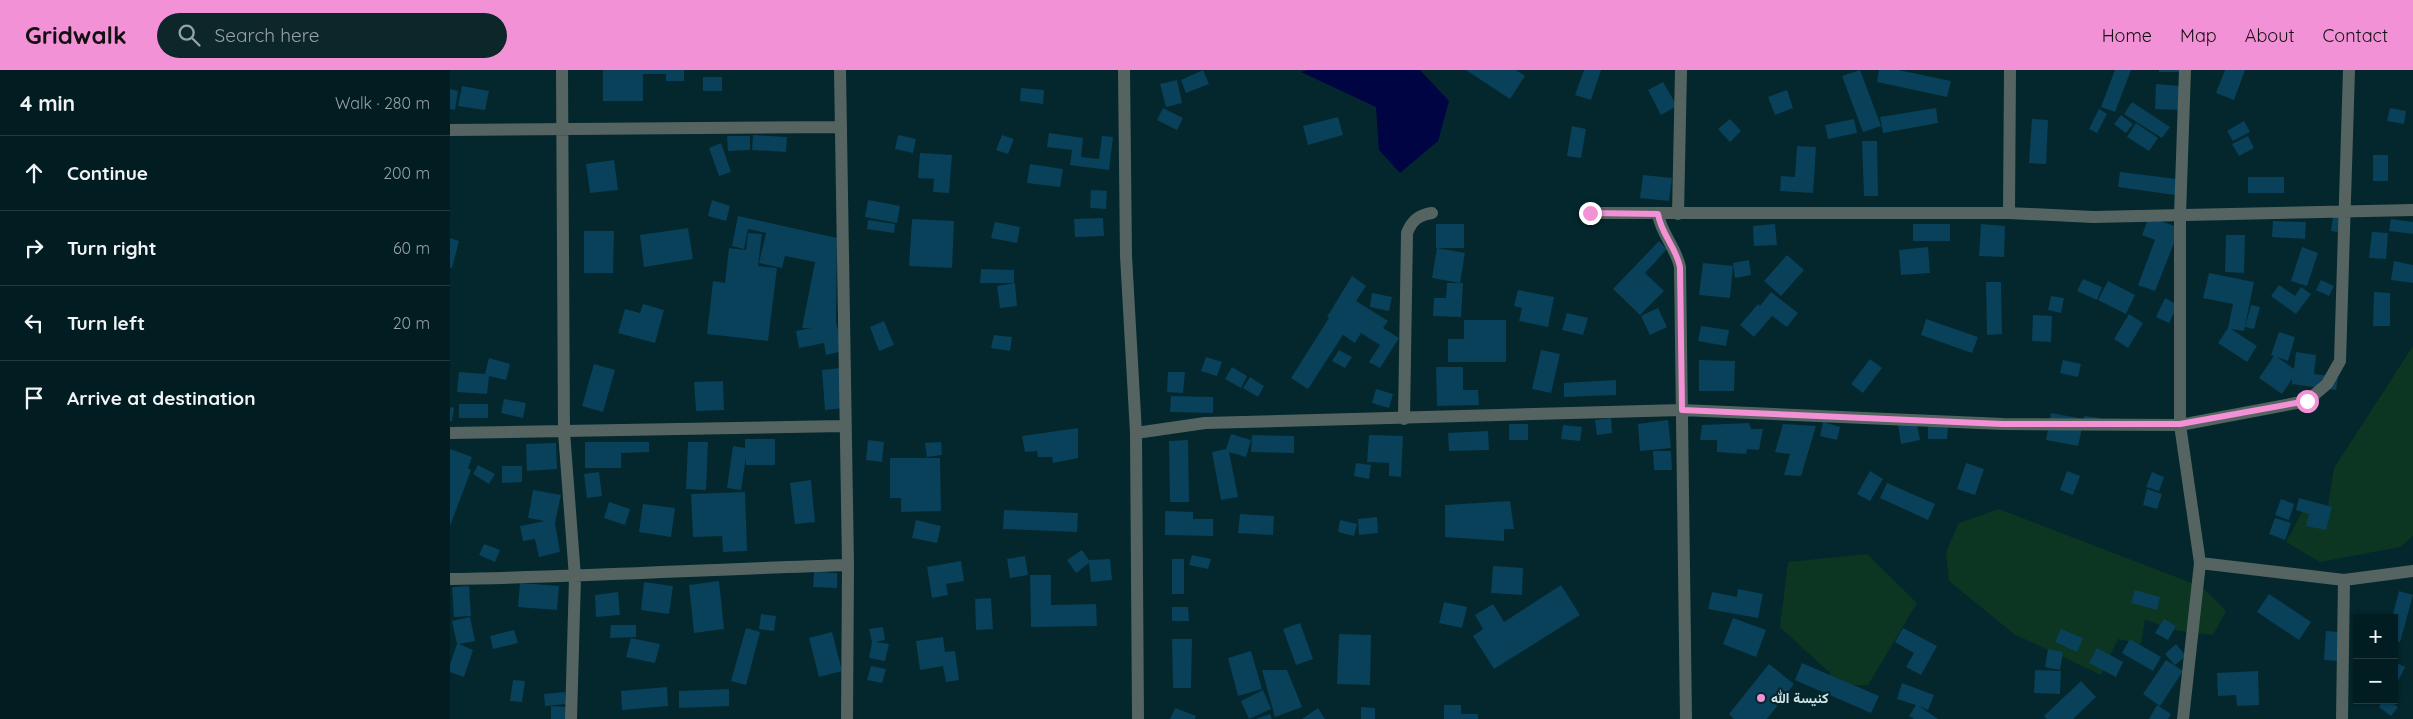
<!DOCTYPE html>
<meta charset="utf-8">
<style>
body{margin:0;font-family:Quicksand,Vazirmatn,sans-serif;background:#0c262a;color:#f1f3f6}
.controls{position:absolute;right:15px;bottom:15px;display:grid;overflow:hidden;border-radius:0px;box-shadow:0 1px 4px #0004}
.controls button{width:45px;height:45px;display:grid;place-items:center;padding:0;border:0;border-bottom:1px solid #233b3f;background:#021d21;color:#f1f3f6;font:25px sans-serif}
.stop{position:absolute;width:15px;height:15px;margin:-11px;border:4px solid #f391d6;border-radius:50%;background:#fff}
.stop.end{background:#f391d6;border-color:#fff;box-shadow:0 1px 5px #0008}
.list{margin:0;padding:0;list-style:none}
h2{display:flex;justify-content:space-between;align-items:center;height:65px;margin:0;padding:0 20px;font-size:21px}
h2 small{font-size:16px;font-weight:400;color:#96a2a5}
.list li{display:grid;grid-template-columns:32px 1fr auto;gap:15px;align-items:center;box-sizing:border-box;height:75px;padding:0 20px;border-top:1px solid #233b3f}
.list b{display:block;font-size:19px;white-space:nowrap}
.list em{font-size:16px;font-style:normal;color:#96a2a5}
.icon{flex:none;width:28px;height:28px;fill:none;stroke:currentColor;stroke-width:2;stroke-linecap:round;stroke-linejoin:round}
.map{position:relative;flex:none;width:1963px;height:649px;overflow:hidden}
header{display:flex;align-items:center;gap:30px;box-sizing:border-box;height:70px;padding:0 25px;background:#f391d6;color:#111}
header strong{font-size:24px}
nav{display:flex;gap:28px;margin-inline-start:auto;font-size:18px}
.search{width:350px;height:45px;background:#0c262a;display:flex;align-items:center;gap:12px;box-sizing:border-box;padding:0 18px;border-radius:28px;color:#96a2a5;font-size:19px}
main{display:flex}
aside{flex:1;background:#021d21}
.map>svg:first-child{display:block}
.green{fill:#0c3622}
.water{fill:#000443}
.building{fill:#09405a}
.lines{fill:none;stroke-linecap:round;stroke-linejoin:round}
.minor{stroke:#556461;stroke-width:12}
.route{stroke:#f391d6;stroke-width:6}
.poi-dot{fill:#f391d6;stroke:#03272c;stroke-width:2}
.labels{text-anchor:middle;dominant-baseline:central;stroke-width:4.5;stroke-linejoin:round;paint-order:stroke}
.poi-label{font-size:14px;font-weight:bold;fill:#d3e5e8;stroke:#03272c;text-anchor:start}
</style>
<header>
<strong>Gridwalk</strong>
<div class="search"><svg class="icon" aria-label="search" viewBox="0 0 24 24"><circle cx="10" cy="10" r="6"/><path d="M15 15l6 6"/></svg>Search here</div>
<nav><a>Home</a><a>Map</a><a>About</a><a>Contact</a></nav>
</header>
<main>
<aside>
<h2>4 min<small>Walk · 280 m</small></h2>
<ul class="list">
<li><svg class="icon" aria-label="ahead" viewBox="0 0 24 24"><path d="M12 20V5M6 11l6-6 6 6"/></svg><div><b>Continue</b></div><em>200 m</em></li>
<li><svg class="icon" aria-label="right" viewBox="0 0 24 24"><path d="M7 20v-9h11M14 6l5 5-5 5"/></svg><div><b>Turn right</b></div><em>60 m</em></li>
<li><svg class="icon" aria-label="left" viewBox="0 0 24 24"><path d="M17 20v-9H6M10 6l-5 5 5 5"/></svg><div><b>Turn left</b></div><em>20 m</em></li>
<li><svg class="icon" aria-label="arrive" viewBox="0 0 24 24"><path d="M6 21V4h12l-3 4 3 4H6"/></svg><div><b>Arrive at destination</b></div></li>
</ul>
</aside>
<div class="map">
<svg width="1963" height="649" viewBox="0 0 1963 649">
<rect width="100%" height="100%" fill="#03272c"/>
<!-- green -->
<path class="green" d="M1963 276V466L1950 477 1870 492 1836 472 1853 440 1878 436 1884 398Z
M1549 439 1752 517 1776 541 1763 565 1722 560 1695 549 1691 574 1668 569 1651 605 1564 564 1499 511 1496 482 1509 453Z
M1417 484 1467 533 1418 615 1378 616 1380 603 1330 557 1338 492Z"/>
<!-- water -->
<path class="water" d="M858 0H970L999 31 988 71 950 103 929 80 926 37 851 2Z"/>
<!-- building -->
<path class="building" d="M153 0H234V11H216V4H193V31H153Z
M753 0 759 14 736 23 731 10Z
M1016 0H1066L1075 6 1060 29Z
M1134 0H1151L1141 30 1125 25Z
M1410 0 1431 56 1413 62 1392 6Z
M1429 0H1448L1501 11 1497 27 1427 12Z
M1665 0H1681L1665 42 1651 37Z
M1709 0H1732V2H1709Z
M1775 0H1795L1784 30 1766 23Z
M253 7H272V21H253Z
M727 10 732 33 716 37 710 14Z
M1213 12 1227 36 1211 45 1198 20Z
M1706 14 1732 16 1730 40 1705 39Z
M12 16 39 21 35 40 8 36Z
M571 18 594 20 593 34 570 31Z
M0 19 8 21 5 40 0 39Z
M1337 20 1343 38 1325 45 1318 27Z
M1682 32 1720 57 1712 68 1674 44Z
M713 38 733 48 727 60 707 50Z
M1486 38 1488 53 1433 63 1430 47Z
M1940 38 1956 41 1954 54 1937 51Z
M1649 39 1657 44 1647 63 1639 59Z
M1671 45 1683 54 1676 63 1664 54Z
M888 47 893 65 858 75 853 56Z
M1280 49 1291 61 1280 72 1268 59Z
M1404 49 1407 63 1378 69 1375 55Z
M1582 49 1598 50 1596 94 1579 93Z
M1794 51 1800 62 1783 71 1777 61Z
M1686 53 1708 68 1699 81 1677 67Z
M1122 56 1136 59 1131 88 1117 86Z
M599 63 633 68 631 87 649 89 652 66 663 67 659 100 620 95 622 80 597 77Z
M303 65 337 67 336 82 302 80Z
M448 65 466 69 463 83 445 79Z
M552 65 564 69 558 84 546 80Z
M277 66H300V80L278 81Z
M1798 66 1804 78 1789 86 1782 74Z
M1412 71H1427L1428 126H1414Z
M271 73 281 102 269 106 259 78Z
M1347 76 1366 77 1363 123 1330 121 1331 106 1345 107Z
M470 83 502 85 499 123 483 122 484 109 468 108Z
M1923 85H1938V111H1923Z
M164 90 168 120 140 123 136 94Z
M580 94 613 99 610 117 577 113Z
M1670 102 1727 109 1725 125 1668 117Z
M1193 105 1222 108 1219 131 1190 128Z
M1798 107H1834V123H1798Z
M641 120 657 121 656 139 640 138Z
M262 130 280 136 276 151 258 146Z
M418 130 450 136 447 153 415 147Z
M288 146 387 168 386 252 393 281 376 285 374 273 349 278 346 261 361 258H352L365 192 335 186 332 198 309 193 316 163 298 159 294 179 282 176Z
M1883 146 1900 148 1898 164 1881 161Z
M1699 147 1730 158 1705 221 1688 215 1705 170 1692 165Z
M653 148 654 166 625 167 624 149Z
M462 149 504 151 502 198 459 196Z
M1941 149 1963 152V164L1939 161Z
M418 150 445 154 444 163 417 159Z
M1823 151 1856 152 1855 169 1822 167Z
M545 152 570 157 567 173 541 168Z
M986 154H1014V178H986Z
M1325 154 1327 175 1304 176 1303 156Z
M1463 154H1500V171H1463Z
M1531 154 1555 156 1554 187 1529 186Z
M238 158 243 189 194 197 190 165Z
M134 161H164L163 203H134Z
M1922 162 1938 163 1936 189 1919 188Z
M298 163 312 164 308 196 327 198 318 271 257 264 263 211 275 213 279 178 296 180Z
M1776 165H1795L1794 203 1775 202Z
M0 168 9 171 2 198H0Z
M1209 171 1217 179 1195 203 1214 221 1190 245 1163 219Z
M1478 177 1480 203 1451 205 1449 180Z
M1852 177 1868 183 1857 216 1841 211Z
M987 178 1015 183 1010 213 982 208Z
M1337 185 1354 200 1331 226 1314 211Z
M1299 190 1301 205 1285 208 1283 193Z
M1944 191 1963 195V213L1941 210Z
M1253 193 1283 196 1280 228 1249 225Z
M531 199 564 200V213H530Z
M1759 203 1804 212 1794 261 1781 259 1807 276 1797 292 1768 273 1778 258 1783 234 1753 228Z
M902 206 916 216 906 231 938 251 933 258 949 268 930 298 919 292 930 275 911 263 905 273 893 265 858 319 841 308 879 248 877 247Z
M1633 209 1652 217 1647 230 1627 221Z
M1871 210 1884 216 1879 226 1866 220Z
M1658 211 1685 225 1676 244 1648 230Z
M1536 212H1551L1552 264 1537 265Z
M565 213 567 236 550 238 547 216Z
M997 213H1013L1011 247 983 246 984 228H996Z
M1829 215 1845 226 1851 217 1861 224 1846 244 1821 226Z
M1068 220 1104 227 1098 257 1069 251 1072 238 1064 236Z
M1321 222 1348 243 1337 257 1322 246 1304 267 1290 255 1308 234 1310 236Z
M1924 222 1940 223V256H1923Z
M922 223 942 227 939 241 920 237Z
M1601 226 1614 228 1611 243 1598 240Z
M1715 228 1728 235 1719 253 1706 247Z
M193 234 214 240 205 273 168 263 175 239 190 243Z
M1801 235 1810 237 1804 259 1795 257Z
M1208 238 1217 257 1200 265 1191 246Z
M1117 243 1138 248 1133 265 1112 260Z
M1679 244 1693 253 1678 278 1664 269Z
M1583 245 1602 246 1601 272 1582 271Z
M1476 249 1528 267 1522 283 1471 265Z
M1014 250H1056V292H998V269H1014Z
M434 251 444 275 429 281 420 257Z
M1251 256 1279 260 1276 276 1248 271Z
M1829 262 1845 267 1838 291 1827 287 1844 299 1846 282 1866 285 1864 304 1888 307 1886 320 1842 314V309L1832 324 1809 308 1824 286 1821 285Z
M544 265 562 267 560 281 541 278Z
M889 280 902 287 895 298 882 291Z
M1091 280 1110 284 1101 323 1082 319Z
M756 287 772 292 767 306 751 301Z
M39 288 60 294 56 310 39 306 37 324 7 322 9 302 35 304Z
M1420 289 1432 298 1413 323 1401 314Z
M1249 290 1285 291 1284 321H1249Z
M1613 290 1631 294 1628 307 1610 303Z
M144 294 165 300 153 342 132 336Z
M782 297 797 306 791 318 775 309Z
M986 297H1013V320H1028L1029 335 987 336Z
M390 298 393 338 375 340 372 300Z
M718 302H735L733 323 717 322Z
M800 307 814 316 808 327 793 318Z
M1166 310V325L1114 327V313Z
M273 311 274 340 246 341 244 312Z
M926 319 943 324 939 338 922 333Z
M721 326 763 327V343L720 342Z
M54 329 76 333 73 348 51 343Z
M9 334H38V348H9Z
M0 337 4 338 2 351H0Z
M1601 343 1634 349V346L1650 348 1648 360 1632 358 1628 376 1596 370Z
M1161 348 1162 363 1147 365 1145 350Z
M1218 350 1221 378 1190 381 1188 354Z
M1466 351 1470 370 1451 374 1448 354Z
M1373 352 1390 357 1387 370 1370 366Z
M1299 353 1301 359H1313L1309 380 1297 379 1296 384 1267 382V370H1250L1252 355Z
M1059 354H1078V370H1059Z
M1333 354 1366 356 1351 406 1334 405 1340 384 1325 382Z
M1113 355 1132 357 1130 371 1111 369Z
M1478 357H1498L1497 369H1478Z
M628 358V388L603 393 602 387H588L587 381 575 382 572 366Z
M1038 361 1039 380 999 381 998 363Z
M781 364 801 370 796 387 779 382 788 427 771 430 762 382 776 379Z
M802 365 844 366V383L801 382Z
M919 365 953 366 951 407 939 406V393L917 392Z
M295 369H325V395H296V387L291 420 277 418 283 376 295 378Z
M418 370 434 372 432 392 416 390Z
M738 370 739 432H720L719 371Z
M135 372H199V382L171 383V398H135Z
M238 372H258L256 420 236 419Z
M491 372 492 385 477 387 475 373Z
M106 373 107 399 77 401 76 374Z
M0 379 22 387 18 398 21 400 0 456Z
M1203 381H1221L1222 400H1204Z
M440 388H490L491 441 451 442V428H440Z
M906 393 921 395 919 409 904 406Z
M1516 393 1534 399 1525 425 1507 419Z
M28 395 45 404 39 414 23 404Z
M52 396H72V412L52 413Z
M1420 401 1433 409 1420 431 1407 424Z
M1617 401 1630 406 1623 425 1610 420Z
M149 402 152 426 137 428 134 404Z
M1702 402 1714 407 1709 421 1696 417Z
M361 410 365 452 345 454 340 413Z
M1437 413 1485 434 1478 450 1430 428Z
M1697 419 1712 424 1707 439 1693 435Z
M83 420 111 425 105 453 110 482 89 487 85 469 73 471 70 456 95 451 78 448Z
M295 422 297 481 273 482 272 466 243 467 241 424Z
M1849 428 1882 437 1876 460 1856 456 1859 444 1846 440Z
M1831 429 1844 434 1839 450 1825 445Z
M1060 431 1064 459H1054V471L995 467V435Z
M159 432 180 439 175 455 154 448Z
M193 434 225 438 221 467 189 462Z
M554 440 628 443 627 462 553 459Z
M715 441 743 442V449H763V466L715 465Z
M790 444 824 446 823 465 788 463Z
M927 447 928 463 909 465 908 449Z
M1825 448 1841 453 1835 470 1819 464Z
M466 450 491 456 487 473 462 468Z
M890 450 907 454 904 466 888 462Z
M34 474 50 480 45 492 29 485Z
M632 480 639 490 660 489 662 510 641 512 639 493 626 503 617 490Z
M742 485 761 489 758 499 739 495Z
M575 486 578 505 560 508 557 489Z
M722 489H734V524H722Z
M511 491 514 511 496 514 498 525 482 528 477 497Z
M1043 496 1073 498 1072 525 1041 523Z
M364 502 387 503V518L363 517Z
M580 505H601V535L646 534 647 556 581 557Z
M269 511 274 559 244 563 239 515Z
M194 512 223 516 219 544 191 540Z
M70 513 109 516 107 540 68 537Z
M1111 515 1130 545 1044 599 1023 566 1033 559 1025 545 1043 534 1054 552Z
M19 516 21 546 4 547 2 517Z
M1288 519 1313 524 1308 548 1258 539 1262 522 1287 527Z
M1685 520 1710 527 1707 540 1681 533Z
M1949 521 1963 525 1950 572 1944 571V548H1942Z
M168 522 170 545 146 547 145 525Z
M1819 524 1861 552 1849 570 1807 542Z
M541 528 543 559 526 560 525 529Z
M994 532 1017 537 1012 558 989 553Z
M722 537H738L739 551H722Z
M311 544 326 546 324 561 309 559Z
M20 547 25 571 9 574 23 580 14 607 0 602V594L7 574 2 551Z
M1283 548 1316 560 1306 587 1273 574Z
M1714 549 1726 556 1718 570 1705 563Z
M850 553 863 589 846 595 833 559Z
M161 555H186V567L160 568Z
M433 557 435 570 426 572 439 574 435 591 419 588 422 572 419 559Z
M296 558 310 562 296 615 281 611Z
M1453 558 1487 576 1471 605 1456 597 1464 583 1445 572Z
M1611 559 1633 568 1627 582 1605 572Z
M64 560 68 573 43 579 40 566Z
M1876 561 1889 562 1887 591 1874 590Z
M382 562 392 601 369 607 359 568Z
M889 564 921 565 920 615 887 614Z
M493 567 495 582 505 581 509 610 496 612 493 596 470 600 466 571Z
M181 568 210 574 205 593 176 587Z
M722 569H742L741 618H723Z
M1680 569 1711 587 1703 601 1672 583Z
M1726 574 1736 586 1725 595 1715 584Z
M1647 578 1673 592 1666 607 1639 593Z
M1598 579 1613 582 1610 600 1595 597Z
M801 581 812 619 788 626 778 588Z
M1716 590 1733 601 1710 636 1693 624Z
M1944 592 1955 597 1948 611 1944 609Z
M1352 593 1429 626 1421 643 1345 610Z
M1319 594 1344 614 1317 649H1284L1279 644Z
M421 596 436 599 432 613 417 610Z
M812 600H837L852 637 825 647Z
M1585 600 1611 601 1610 624 1584 623Z
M1808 601 1809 635 1787 636 1786 625 1768 626 1767 603Z
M63 610 75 611 72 632 60 631Z
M1631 611 1646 627 1623 649H1597L1594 646Z
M1452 613 1484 625 1478 640 1469 636 1488 649H1464L1459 646 1466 635 1447 629Z
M217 617 218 636 172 640 171 621Z
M279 619V636L229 638V621Z
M813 620 821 639 799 649 791 631Z
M115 622 116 634 95 636 94 624Z
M1933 630H1938L1948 637 1941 646 1929 637Z
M994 635H1011V644H1028V649H994Z
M1707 635 1721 644 1718 649H1699Z
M101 636 120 637 119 649H101Z
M911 637 925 638V649H911Z
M725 638 746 646 745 649H720Z
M868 638 875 649H852Z
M820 644 822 649H806Z"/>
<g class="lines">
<!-- minor -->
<path class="minor" d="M112 0 114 362 125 507 121 649
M390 0 398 495 397 649
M674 0 676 186 686 363 688 649
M0 60 389 57
M1140 143H1559L1643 147 1963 140
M1559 143 1560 0
M1208 144C1211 164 1226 177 1230 197L1236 649
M1228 144 1231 0
M954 349 957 163C962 150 969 145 982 143
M0 363 394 356
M686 363 755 353 1232 340 1553 354 1730 355 1857 331 1877 314 1890 291 1899 0
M1750 493 1894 510 1963 501
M0 509C133 507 265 499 398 495
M1733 649 1750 493 1730 355V145L1735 0
M1892 649 1894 510"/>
</g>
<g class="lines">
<!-- route -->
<path class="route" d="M1140 143 1208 144C1211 164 1226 177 1230 197L1232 340 1552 354H1730L1857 331"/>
</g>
<!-- markers -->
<circle class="poi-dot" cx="1311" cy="628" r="5"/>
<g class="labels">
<!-- poi labels -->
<g class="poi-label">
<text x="1321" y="628">كنيسة الله</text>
</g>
</g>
</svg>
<div class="controls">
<button>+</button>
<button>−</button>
</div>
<div class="stop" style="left:1857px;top:331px"></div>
<div class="stop end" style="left:1140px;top:143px"></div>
</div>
</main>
